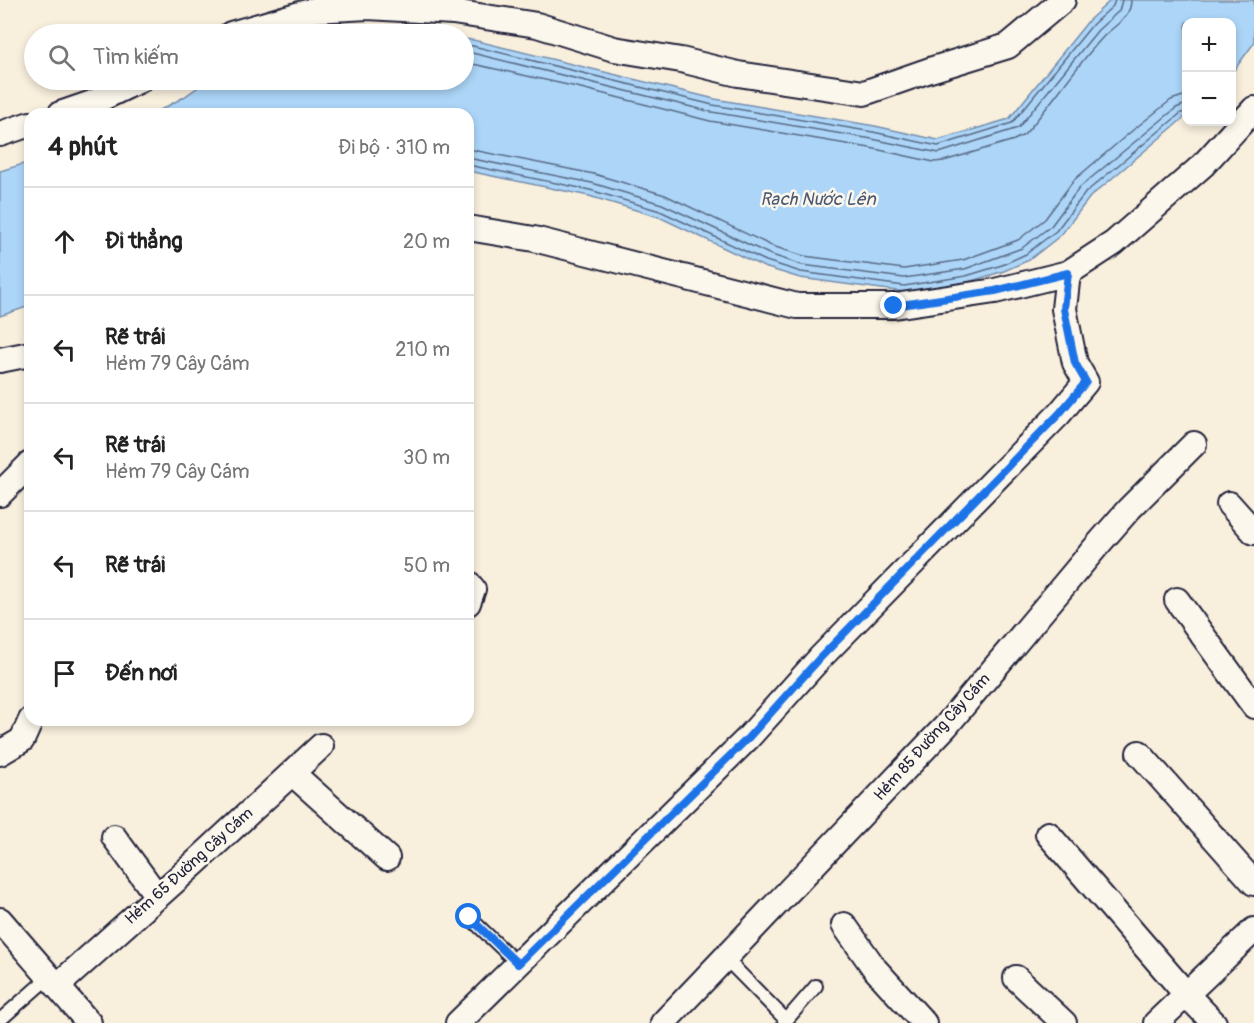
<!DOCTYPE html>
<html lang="vi">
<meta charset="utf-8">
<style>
body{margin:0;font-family:Pangolin,sans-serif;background:#f2f2f2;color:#222}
.controls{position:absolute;right:18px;top:18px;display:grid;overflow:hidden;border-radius:12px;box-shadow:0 3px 9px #0003}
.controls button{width:54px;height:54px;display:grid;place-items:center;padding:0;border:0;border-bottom:2px solid #e0e0e0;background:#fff;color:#222;font:30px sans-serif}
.stop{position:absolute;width:18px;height:18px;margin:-14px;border:4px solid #1a73e8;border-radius:50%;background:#fff}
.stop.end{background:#1a73e8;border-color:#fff;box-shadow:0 2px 6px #0008}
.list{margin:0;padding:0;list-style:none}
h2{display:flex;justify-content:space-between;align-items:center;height:78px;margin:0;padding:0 24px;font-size:26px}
h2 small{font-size:20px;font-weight:400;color:#767676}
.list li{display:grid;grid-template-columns:39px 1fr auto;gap:18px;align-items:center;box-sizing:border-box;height:108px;padding:0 24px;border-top:2px solid #e0e0e0}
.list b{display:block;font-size:22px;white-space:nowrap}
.list p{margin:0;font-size:20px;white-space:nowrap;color:#767676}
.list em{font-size:20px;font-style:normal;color:#767676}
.icon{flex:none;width:33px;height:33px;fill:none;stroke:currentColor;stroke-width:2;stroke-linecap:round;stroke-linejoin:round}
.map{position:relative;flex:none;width:1254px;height:1023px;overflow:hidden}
.search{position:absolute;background:#fff;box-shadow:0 3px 9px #0003;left:24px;top:24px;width:450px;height:66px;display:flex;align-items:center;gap:15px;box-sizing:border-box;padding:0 21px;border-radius:33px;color:#767676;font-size:22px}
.panel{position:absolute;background:#fff;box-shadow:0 3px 9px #0003;left:24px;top:108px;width:450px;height:618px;border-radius:18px}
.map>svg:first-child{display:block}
.water{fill:#acd5f7;stroke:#758dac;stroke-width:1.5}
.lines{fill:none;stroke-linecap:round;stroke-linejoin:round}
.shore{stroke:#596a86;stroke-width:1.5}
.lane-casing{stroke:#22223b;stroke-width:16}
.street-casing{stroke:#22223b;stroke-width:28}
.lane{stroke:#fbf7ec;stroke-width:12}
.street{stroke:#fbf7ec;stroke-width:24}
.route{stroke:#1a73e8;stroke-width:8}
.labels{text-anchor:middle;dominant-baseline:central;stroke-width:5;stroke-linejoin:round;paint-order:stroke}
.street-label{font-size:16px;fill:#22223b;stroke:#fbf7ec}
.water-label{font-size:18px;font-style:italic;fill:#4b5873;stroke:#fbf7ec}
</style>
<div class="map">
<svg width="1254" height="1023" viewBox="0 0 1254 1023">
<rect width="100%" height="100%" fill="#f9efdd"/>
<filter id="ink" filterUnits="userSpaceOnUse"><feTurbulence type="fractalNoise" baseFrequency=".0167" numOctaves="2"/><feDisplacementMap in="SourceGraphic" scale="12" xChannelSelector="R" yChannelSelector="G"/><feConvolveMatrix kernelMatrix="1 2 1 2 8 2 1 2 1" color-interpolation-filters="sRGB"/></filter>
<g filter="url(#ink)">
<!-- water -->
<path class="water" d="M1111 0H1254V43L1232 73V22H1186V116L1090 197 1061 235 1029 260 1004 271 968 282 904 292 800 278 764 267 659 217 589 196 468 171V114H153L184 97 208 80H464V39L473 40 715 99 875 126 938 140 1009 119 1089 20Z
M30 162V306L0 316V171Z"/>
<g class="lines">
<!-- shore -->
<path class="shore" d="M464 45 473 46 713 105 873 132 938 146 1012 123 1093 24 1113 6 1115 0
M464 53H472L712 112 872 139 939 153 1018 128 1098 30 1119 11 1122 0
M464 62 577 87 710 121 870 148 934 162 944 161 1014 140 1024 135C1052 104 1075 67 1104 36 1115 25 1131 18 1131 0
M468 149 594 174 665 195 772 246 804 256 904 269 963 260 1018 240 1045 219 1074 180 1133 130 1171 100 1186 95
M468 158 592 183 662 204 769 254 802 265 904 278 965 269 1022 248 1051 226 1080 187 1176 108 1186 104
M468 165 590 190 660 211 766 261 801 272 904 286 966 276 1002 265 1026 254 1056 231 1086 192 1181 113 1186 112"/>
<defs>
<path id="lane" d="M469 917 518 964
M725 958 786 1020
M0 1020 49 977
M784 1023 816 986"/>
<path id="street" d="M231 34 314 10 368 7 453 12 537 25 614 49 681 60 738 74 864 93 930 70 1008 46 1063 0
M60 114 92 103 140 80
M0 134 30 124
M468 228 534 239 797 306H894L995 291 1068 273 1114 243 1203 165 1254 109
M0 360 30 354
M0 494 30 464
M1229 504 1254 532
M468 583 473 589 468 603
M1177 600 1254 706
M0 753 22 740 31 720
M1139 753 1254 883
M292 773 387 858
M1048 834 1186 994 1214 1023
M114 837 157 896
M0 920 89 1023
M844 925 875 969 924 1023
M1016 978 1064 1023
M57 986 195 863 321 746
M458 1023 748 738 820 658 1059 414 1086 382 1075 363 1064 309 1068 273
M663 1023 946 726 1095 548 1129 509 1194 444
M1156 1023 1254 930"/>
</defs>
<!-- lane casing -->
<use href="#lane" class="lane-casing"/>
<!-- street casing -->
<use href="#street" class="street-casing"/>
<!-- lane -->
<use href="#lane" class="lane"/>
<!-- street -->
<use href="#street" class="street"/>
</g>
</g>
<g class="lines" filter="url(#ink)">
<!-- route -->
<path class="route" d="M469 917 518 964 748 738 820 658 1059 414 1086 382 1075 363 1064 309 1068 273 995 291 894 306"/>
</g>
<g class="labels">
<!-- street labels -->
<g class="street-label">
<text transform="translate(932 737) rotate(-48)">Hẻm 85 Đường Cây Cám</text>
<text transform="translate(189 866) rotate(-42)">Hẻm 65 Đường Cây Cám</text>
</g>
<!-- water labels -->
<g class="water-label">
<text x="818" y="199">Rạch Nước Lên</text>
</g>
</g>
</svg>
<div class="controls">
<button>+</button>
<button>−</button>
</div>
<div class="stop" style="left:469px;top:917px"></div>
<div class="stop end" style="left:894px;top:306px"></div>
<div class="search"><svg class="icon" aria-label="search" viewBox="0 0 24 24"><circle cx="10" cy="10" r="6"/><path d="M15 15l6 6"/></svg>Tìm kiếm</div>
<section class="panel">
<h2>4 phút<small>Đi bộ · 310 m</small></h2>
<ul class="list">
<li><svg class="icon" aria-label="ahead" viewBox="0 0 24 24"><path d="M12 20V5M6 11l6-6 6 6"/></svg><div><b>Đi thẳng</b></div><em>20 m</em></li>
<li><svg class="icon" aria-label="left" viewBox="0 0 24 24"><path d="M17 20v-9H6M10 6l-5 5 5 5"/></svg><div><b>Rẽ trái</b><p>Hẻm 79 Cây Cám</p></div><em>210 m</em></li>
<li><svg class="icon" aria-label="left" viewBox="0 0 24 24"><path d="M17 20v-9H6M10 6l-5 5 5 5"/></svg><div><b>Rẽ trái</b><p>Hẻm 79 Cây Cám</p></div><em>30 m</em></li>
<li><svg class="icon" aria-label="left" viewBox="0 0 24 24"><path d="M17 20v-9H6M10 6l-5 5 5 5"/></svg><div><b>Rẽ trái</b></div><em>50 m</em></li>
<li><svg class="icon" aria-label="arrive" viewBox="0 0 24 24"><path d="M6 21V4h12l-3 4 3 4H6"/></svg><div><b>Đến nơi</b></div></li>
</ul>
</section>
</div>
